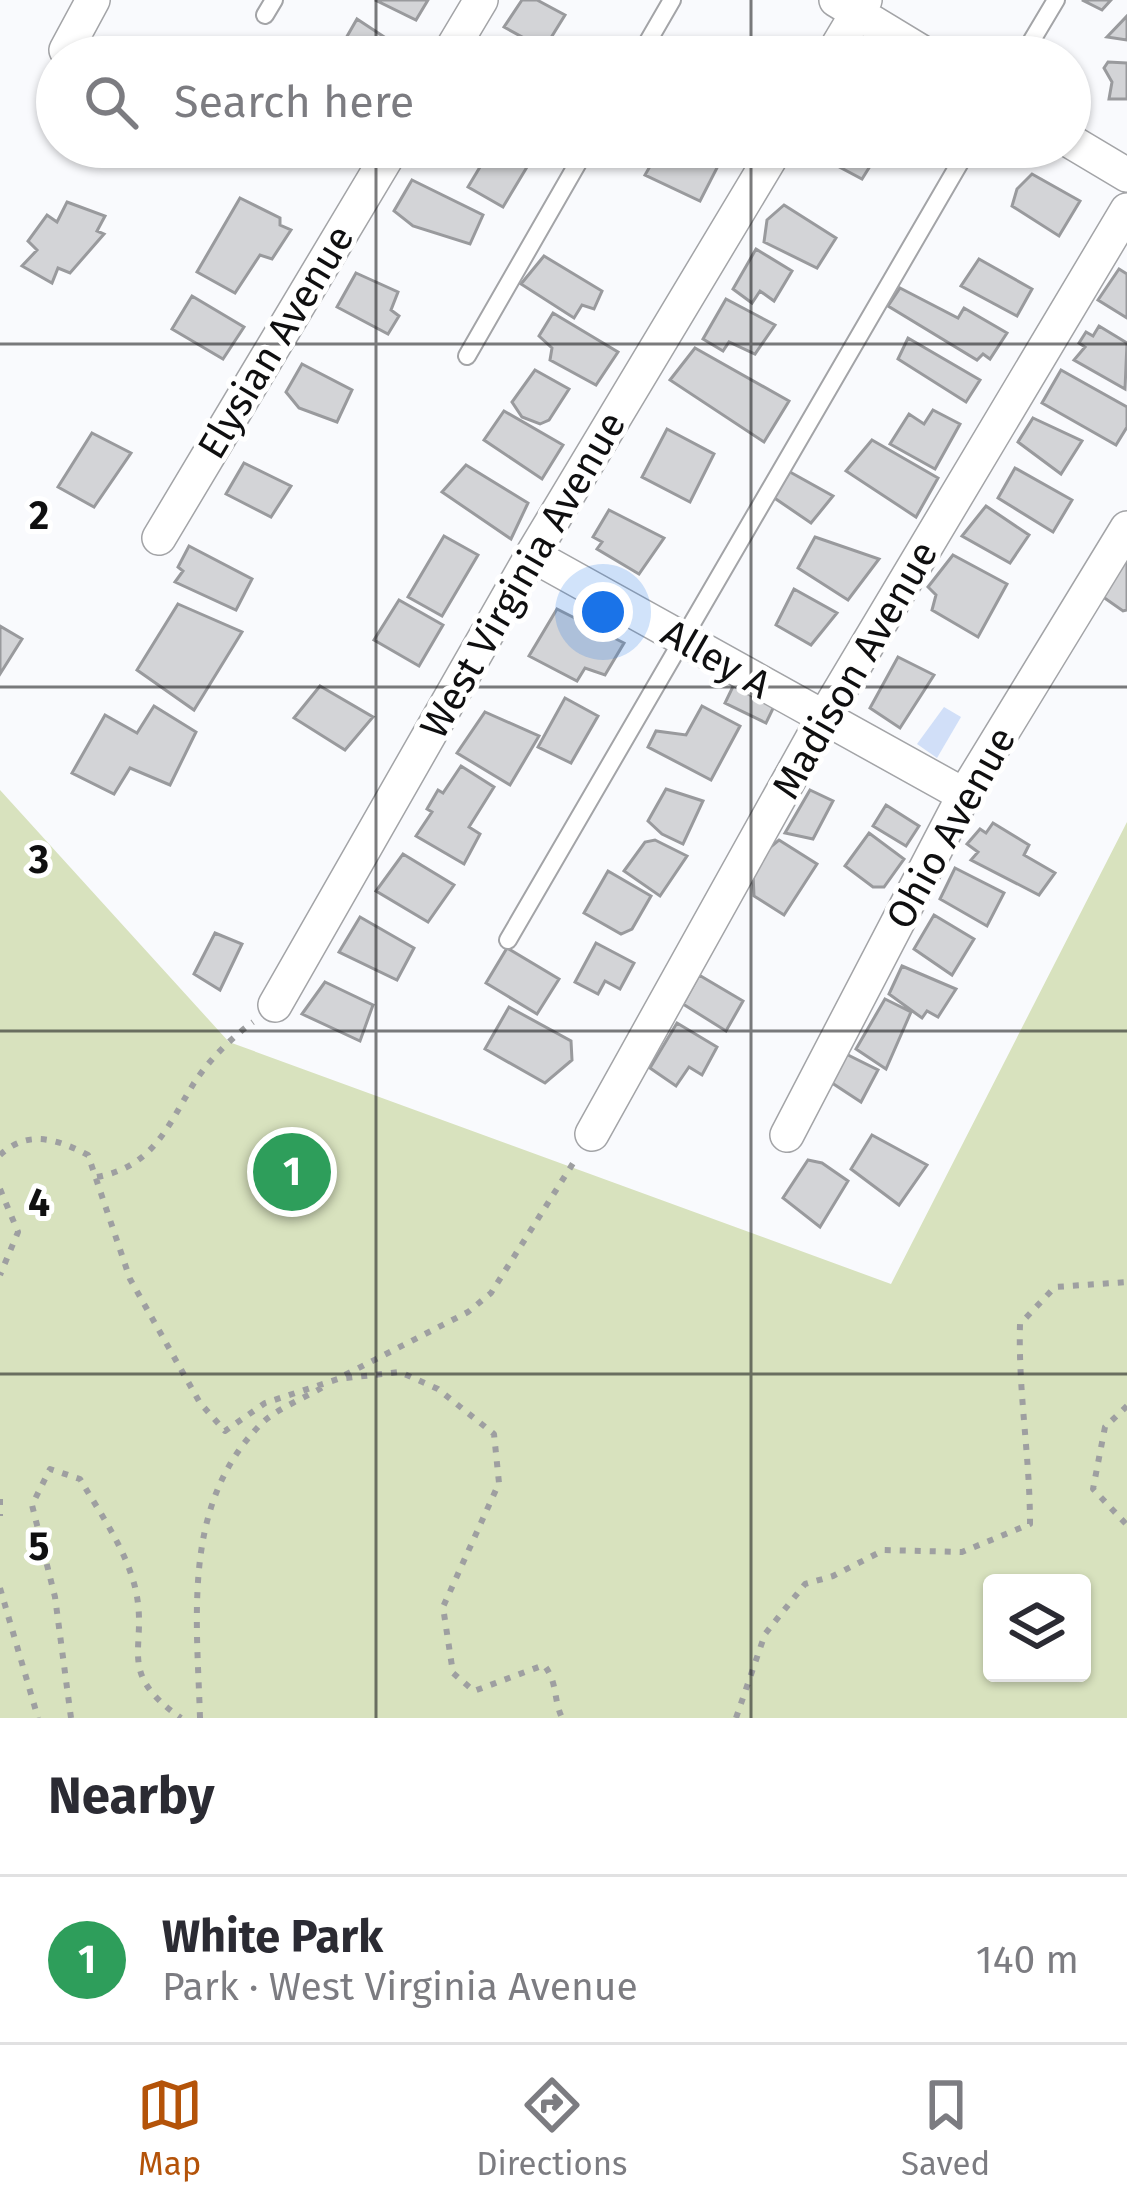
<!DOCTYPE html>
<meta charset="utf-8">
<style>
body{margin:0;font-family:"Fira Sans",sans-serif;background:#f2f2f3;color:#2b2b33}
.controls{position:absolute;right:36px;bottom:36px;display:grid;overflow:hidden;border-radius:12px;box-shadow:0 3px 9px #0004}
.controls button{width:108px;height:108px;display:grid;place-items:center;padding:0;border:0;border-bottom:3px solid #e1e1e2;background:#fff;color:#2b2b33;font:60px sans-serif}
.you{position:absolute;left:603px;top:612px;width:42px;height:42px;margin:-30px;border:9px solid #fff;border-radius:50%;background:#1a73e8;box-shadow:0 0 0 18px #1a73e833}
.badge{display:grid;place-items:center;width:78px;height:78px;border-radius:50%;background:#b45309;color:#fff;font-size:39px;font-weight:700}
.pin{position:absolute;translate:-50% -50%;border:6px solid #fff;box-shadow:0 3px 12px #0006}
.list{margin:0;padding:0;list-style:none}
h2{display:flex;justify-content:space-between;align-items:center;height:156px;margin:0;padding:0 48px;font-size:51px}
h2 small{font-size:39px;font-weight:400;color:#7c7c81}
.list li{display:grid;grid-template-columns:78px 1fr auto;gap:36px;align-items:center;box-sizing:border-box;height:168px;padding:0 48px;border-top:3px solid #e1e1e2}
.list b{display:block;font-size:45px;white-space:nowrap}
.list p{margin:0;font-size:39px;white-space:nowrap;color:#7c7c81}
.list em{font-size:39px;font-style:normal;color:#7c7c81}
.icon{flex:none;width:66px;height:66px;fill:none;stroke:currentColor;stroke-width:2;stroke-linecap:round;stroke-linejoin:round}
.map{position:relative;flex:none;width:1127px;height:1718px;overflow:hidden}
.search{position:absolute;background:#fff;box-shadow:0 3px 9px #0004;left:36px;right:36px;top:36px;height:132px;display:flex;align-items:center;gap:30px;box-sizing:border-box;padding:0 42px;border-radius:66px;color:#7c7c81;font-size:45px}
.sheet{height:324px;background:#fff}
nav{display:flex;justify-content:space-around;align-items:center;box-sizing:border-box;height:168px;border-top:3px solid #e1e1e2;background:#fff;font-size:33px;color:#7c7c81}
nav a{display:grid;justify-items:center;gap:6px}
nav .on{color:#b45309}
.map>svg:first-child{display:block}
.green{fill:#d8e2be;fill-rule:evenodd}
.water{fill:#d1dff8}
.building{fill:#d3d4d7;stroke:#999a9d;stroke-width:3}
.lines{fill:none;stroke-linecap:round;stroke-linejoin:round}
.lane-casing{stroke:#a3a4a7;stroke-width:20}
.street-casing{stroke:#a3a4a7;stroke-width:36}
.path{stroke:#9e9fa1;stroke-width:6;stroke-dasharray:6 9;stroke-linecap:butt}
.lane{stroke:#fff;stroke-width:16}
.street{stroke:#fff;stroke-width:33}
.grid{fill:none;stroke:#0f0f10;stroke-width:3;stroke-opacity:0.55}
.labels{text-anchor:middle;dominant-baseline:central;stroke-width:10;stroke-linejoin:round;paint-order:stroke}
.street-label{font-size:39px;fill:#0f0f10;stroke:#fff}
.grid-label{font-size:39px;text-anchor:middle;font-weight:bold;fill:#0f0f10;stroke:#fff;stroke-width:10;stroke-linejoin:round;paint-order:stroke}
</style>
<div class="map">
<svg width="1127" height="1718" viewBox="0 0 1127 1718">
<rect width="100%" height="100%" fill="#f9fafd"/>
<!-- green -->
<path class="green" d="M0 790 229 1042 891 1284 1127 822V1718H0ZM1082 1583V1673H992V1583Z"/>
<!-- water -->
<path class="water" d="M944 707 961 717 937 758 917 744Z"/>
<!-- building -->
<path class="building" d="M375 0H428L416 20Z
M522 0H537L565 15 544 49 504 27Z
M1082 0H1111L1102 10Z
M1127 16V40L1107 37Z
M357 19 401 48 397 57H345L338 52Z
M91 37 121 52 118 57H83Z
M510 46 528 57H502Z
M1108 62 1127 63V99H1109L1112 82 1104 68Z
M300 147H329L322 158Z
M492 147H539L503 207 468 187Z
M661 147H691L720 162 700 201 645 175Z
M816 147H882L862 179 817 155 819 150Z
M1032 174 1080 201 1059 236 1012 206 1017 189Z
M412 180 483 215 470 244 413 226 394 211Z
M240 198 280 218V225L291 230 272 259 260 255 235 293 197 272Z
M67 202 105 216 97 231 104 234 70 273 58 268 52 283 22 266 37 250 28 241 47 215 57 222Z
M784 205 836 238 817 268 764 242 767 220Z
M756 249 792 271 774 301 760 291 752 303 733 289Z
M544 256 602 291 594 309 582 305 574 318 521 284Z
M979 259 1032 289 1017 316 961 286Z
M1119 269 1127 274V318L1098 300Z
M356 273 398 292 391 310 399 316 388 334 337 307Z
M900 288 958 318 964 308 1007 333 990 359 983 354 977 360 888 306Z
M192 296 244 327 223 359 172 329Z
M726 299 775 325 755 354 729 342 723 351 703 339Z
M553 313 618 352 596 385 550 360 552 348 539 336Z
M1099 326 1127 343 1125 389 1074 360 1085 347 1079 343 1086 332 1093 336Z
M908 338 980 380 966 402 898 359Z
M695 348 789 401 764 442 670 380Z
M302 364 352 390 337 422 299 408 286 392Z
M535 370 569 389 549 420 540 424 522 417 512 402Z
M1061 370 1127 407V427L1116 445 1042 403Z
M933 410 960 424 935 469 890 444 909 414 924 424Z
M504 411 563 445 542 479 484 440Z
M1033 418 1082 441 1061 474 1018 442Z
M667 429 714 454 690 502 642 477Z
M92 433 131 453 94 507 58 487Z
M872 440 938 478 916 517 846 471Z
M244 463 291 486 271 517 226 494Z
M466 465 528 503 511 539 442 492Z
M1015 468 1072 500 1053 532 998 498Z
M790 472 833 496 811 523 773 497Z
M986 506 1029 535 1010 563 962 536Z
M609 510 664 538 639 574 597 549 602 542 593 537Z
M444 536 478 555 442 616 408 597Z
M815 537 879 559 848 600 798 568Z
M189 546 252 579 236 610 175 582 183 571 178 567Z
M953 555 1007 584 978 637 932 610 936 595 928 587Z
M1127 560V610L1123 611 1096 592Z
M794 589 837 613 811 645 776 625Z
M399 600 443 625 419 666 374 640Z
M178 604 242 632 194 710 137 670Z
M557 609 624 643 605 675 585 668 577 681 529 656Z
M0 626 22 639 0 674Z
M898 657 934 675 900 728 870 708Z
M739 674 780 694 766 723 725 703Z
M320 686 373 717 345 750 294 718Z
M565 698 598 716 571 763 538 747Z
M154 706 196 732 170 785 130 768 114 794 72 773 105 715 137 733Z
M702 706 740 726 711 780 648 747 656 731 686 735Z
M485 712 539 736 510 785 457 753Z
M461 766 494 787 469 827 480 834 464 864 416 836 432 812 427 809 438 790 443 793Z
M666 789 703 801 683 844 662 834 648 821Z
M810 790 833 801 813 839 785 833Z
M886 805 919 826 906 846 873 826Z
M993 823 1029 845 1024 855 1055 873 1039 895 971 860 978 852 967 844 980 829 986 833Z
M869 833 904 859 884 887H873L845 866Z
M655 840 687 856 660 896 624 871 645 842Z
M779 840 817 864 784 915 754 896 753 874 768 849Z
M403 854 454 885 428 922 376 891Z
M955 868 1004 893 987 926 940 899Z
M608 871 651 896 632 929 621 934 584 913Z
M934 915 974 939 952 975 914 949Z
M360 917 414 948 397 980 339 952Z
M215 933 242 944 220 990 194 974Z
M596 943 634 963 620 989 605 981 598 994 575 982Z
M507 948 559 979 537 1014 486 983Z
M902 966 956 989 938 1017 927 1011 922 1018 889 994Z
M699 975 743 1001 726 1031 683 1004Z
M325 982 373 1005 360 1041 302 1014Z
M885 999 911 1012 886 1069 856 1049Z
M509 1007 571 1041 572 1060 545 1083 485 1049Z
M677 1023 717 1047 702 1075 689 1067 676 1086 650 1068Z
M844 1053 878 1070 861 1102 829 1081Z
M872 1135 927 1165 899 1205 851 1169Z
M808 1160 822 1163 848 1181 820 1227 783 1198Z"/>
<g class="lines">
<defs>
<path id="lane" d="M265 15 274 0
M639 57 672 0
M1022 57 1056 0
M467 356 587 147
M508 940 969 147"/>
<path id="street" d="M836 0 930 57
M66 50 93 0
M447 57 481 0
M831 57 865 0
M1070 141 1127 175
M159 538 393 147
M532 555 964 795
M275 1005 532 555 777 147
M592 1134 823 719 1127 210
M787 1135 964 795 1127 528"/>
</defs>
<!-- lane casing -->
<use href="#lane" class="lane-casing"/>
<!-- street casing -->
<use href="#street" class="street-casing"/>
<!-- path -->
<path class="path" d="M0 1155C28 1129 57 1139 88 1155L130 1279 200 1403 225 1431 265 1403 338 1379 400 1372 438 1389 494 1434 499 1483 443 1607 453 1673 474 1691 544 1665C558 1683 553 1698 562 1718
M97 1177C154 1166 167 1127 194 1083 209 1060 231 1038 253 1022
M0 1189 18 1232 0 1275
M345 1375 468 1312 491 1293 577 1157
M1127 1406 1105 1427 1093 1489 1127 1525
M0 1499V1516
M0 1588 38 1718
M71 1718 55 1597 32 1505 50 1469 80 1479C100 1513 125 1548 135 1587 150 1649 113 1670 181 1718
M200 1718C197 1617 182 1506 259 1426 275 1409 303 1399 323 1387
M736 1718 765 1634 805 1584 833 1576 884 1550 962 1552 1030 1524C1030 1456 1018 1391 1020 1324L1055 1287 1127 1282"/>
<!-- lane -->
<use href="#lane" class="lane"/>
<!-- street -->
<use href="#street" class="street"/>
</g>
<!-- grid -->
<path class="grid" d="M376 0V57M751 0V57M376 147V1718M751 147V1718M0 344H1127M0 687H1127M0 1031H1127M0 1374H1127"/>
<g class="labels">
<!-- street labels -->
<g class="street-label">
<text transform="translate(276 342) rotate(-59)">Elysian Avenue</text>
<text transform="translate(523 575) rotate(-60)">West Virginia Avenue</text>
<text transform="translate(716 659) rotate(30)">Alley A</text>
<text transform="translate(855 670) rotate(-60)">Madison Avenue</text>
<text transform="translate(951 828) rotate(-61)">Ohio Avenue</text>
</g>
</g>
<g class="grid-label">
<text x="39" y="529">2</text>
<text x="39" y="873">3</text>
<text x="39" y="1216">4</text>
<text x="39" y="1560">5</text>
</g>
</svg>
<div class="controls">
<button><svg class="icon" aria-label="layers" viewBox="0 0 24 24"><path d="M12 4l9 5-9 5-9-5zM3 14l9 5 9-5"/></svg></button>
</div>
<div class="you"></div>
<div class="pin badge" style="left:292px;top:1172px;background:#2e9e5b">1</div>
<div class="search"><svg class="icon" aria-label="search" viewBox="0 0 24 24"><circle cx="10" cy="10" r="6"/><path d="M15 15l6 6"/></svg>Search here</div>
</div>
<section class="sheet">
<h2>Nearby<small></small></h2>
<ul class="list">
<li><span class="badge" style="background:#2e9e5b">1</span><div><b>White Park</b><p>Park · West Virginia Avenue</p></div><em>140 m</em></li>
</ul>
</section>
<nav>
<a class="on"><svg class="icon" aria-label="map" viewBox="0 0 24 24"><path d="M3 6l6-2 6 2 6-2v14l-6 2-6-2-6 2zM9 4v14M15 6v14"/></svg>Map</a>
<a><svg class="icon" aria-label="directions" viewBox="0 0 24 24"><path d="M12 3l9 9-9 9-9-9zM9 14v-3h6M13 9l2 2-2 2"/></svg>Directions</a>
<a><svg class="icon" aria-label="saved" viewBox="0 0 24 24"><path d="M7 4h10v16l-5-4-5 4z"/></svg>Saved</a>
</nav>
